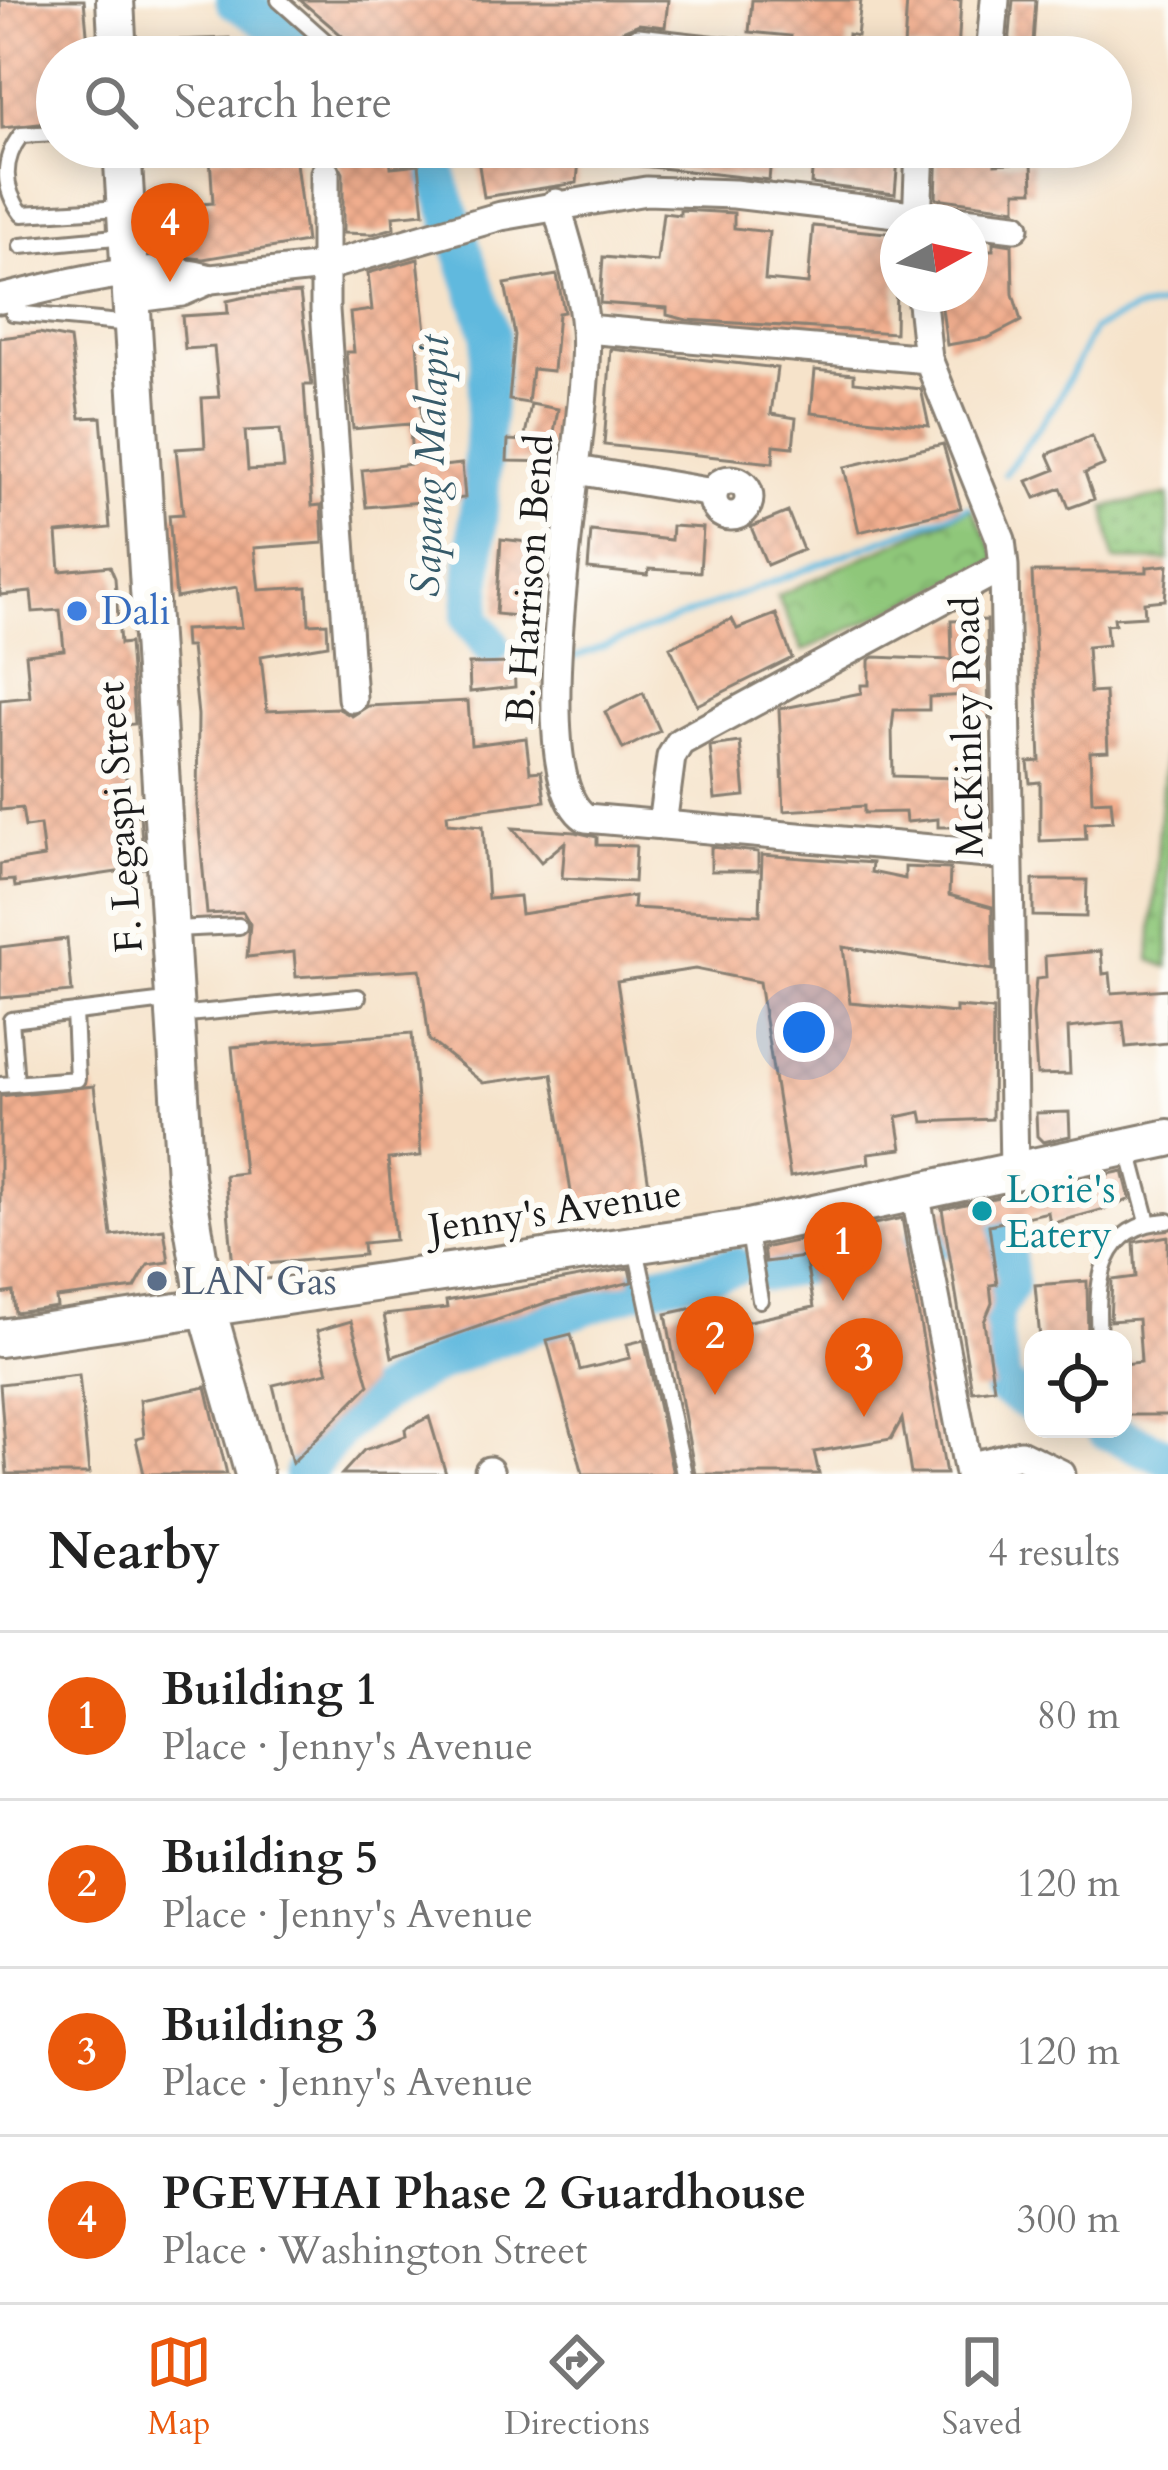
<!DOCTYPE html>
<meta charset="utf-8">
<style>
body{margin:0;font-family:Cardo,serif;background:#f2f2f2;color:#222}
.controls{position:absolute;right:36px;bottom:36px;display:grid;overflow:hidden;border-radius:24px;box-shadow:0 6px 30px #0003}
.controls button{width:108px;height:108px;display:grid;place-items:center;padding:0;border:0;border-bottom:3px solid #e0e0e0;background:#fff;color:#222;font:60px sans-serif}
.compass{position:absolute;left:880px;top:204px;width:108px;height:108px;border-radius:50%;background:#fff;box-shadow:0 6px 30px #0003;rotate:82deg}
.you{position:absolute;left:804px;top:1032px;width:42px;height:42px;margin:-30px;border:9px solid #fff;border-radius:50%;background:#1a73e8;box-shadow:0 0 0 18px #1a73e833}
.badge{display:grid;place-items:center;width:78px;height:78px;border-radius:50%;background:#ea580c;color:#fff;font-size:39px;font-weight:700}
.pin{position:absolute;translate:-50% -99px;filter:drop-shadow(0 3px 6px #0008)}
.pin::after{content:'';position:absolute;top:63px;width:42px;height:36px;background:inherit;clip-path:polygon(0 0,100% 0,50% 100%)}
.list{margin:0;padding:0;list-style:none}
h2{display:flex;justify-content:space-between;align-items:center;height:156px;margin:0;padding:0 48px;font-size:51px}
h2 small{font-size:39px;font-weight:400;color:#767676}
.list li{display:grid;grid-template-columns:78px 1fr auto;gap:36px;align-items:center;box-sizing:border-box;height:168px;padding:0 48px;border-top:3px solid #e0e0e0}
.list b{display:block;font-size:45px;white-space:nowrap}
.list p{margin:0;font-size:39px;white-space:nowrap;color:#767676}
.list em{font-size:39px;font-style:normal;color:#767676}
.icon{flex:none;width:66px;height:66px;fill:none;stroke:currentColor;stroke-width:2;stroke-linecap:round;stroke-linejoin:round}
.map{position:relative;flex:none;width:1168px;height:1474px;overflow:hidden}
.search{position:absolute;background:#fff;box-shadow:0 6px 30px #0003;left:36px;right:36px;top:36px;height:132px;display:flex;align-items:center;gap:30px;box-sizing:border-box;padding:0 42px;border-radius:66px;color:#767676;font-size:45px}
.sheet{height:828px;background:#fff}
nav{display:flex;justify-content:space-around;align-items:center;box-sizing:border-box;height:168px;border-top:3px solid #e0e0e0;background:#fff;font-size:33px;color:#767676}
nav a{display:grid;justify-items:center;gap:6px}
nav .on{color:#ea580c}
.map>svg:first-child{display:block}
.grass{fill:url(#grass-dots);stroke:#56724b;stroke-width:3}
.park{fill:url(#park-crowns);stroke:#56724b;stroke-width:3}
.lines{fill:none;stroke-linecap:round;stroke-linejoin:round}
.stream{stroke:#60b9de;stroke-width:6}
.river{stroke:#60b9de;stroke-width:39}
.building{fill:url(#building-cross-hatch);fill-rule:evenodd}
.lane-casing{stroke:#898073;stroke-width:20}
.street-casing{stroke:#898073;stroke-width:33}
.secondary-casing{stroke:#898073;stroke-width:42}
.lane{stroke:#fff;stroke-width:14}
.street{stroke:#fff;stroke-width:27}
.secondary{stroke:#fff;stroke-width:36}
.shop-dot{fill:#3f7fe0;stroke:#fdfcf7;stroke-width:4.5}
.culture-dot{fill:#0f9aa8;stroke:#fdfcf7;stroke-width:4.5}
.service-dot{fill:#5c6f8a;stroke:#fdfcf7;stroke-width:4.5}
.labels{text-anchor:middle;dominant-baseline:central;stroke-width:12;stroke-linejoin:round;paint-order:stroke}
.street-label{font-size:39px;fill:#1c1c1c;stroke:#fdfcf7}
.shop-label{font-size:39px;fill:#366cbe;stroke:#fdfcf7;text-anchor:start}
.culture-label{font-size:39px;fill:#0d838f;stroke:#fdfcf7;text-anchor:start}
.service-label{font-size:39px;fill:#4e5e75;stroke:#fdfcf7;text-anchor:start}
.water-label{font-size:42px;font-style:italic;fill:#375b6a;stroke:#fdfcf7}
</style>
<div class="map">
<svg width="1168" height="1474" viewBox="0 0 1168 1474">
<defs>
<pattern id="grass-dots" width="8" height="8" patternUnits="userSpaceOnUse" patternTransform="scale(3)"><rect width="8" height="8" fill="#8fc77a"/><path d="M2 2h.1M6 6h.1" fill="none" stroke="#7baa69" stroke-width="1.8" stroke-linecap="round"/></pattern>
<pattern id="park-crowns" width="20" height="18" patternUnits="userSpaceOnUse" patternTransform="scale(3)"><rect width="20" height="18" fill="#8fc77a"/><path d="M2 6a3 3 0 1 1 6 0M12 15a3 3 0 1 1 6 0" fill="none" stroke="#7baa69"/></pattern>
<pattern id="building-cross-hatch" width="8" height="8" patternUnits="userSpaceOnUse" patternTransform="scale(3)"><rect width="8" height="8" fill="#f2af8f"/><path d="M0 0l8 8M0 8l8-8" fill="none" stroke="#cf967b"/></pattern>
</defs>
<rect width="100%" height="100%" fill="#fdfcf7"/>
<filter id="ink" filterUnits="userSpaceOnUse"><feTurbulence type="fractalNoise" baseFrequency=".00833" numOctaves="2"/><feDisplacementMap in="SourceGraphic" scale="24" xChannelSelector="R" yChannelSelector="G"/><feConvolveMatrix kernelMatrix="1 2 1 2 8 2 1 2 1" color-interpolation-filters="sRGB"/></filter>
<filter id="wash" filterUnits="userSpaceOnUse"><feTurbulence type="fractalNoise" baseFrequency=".004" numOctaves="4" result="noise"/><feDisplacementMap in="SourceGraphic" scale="48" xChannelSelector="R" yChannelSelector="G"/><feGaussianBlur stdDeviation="2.7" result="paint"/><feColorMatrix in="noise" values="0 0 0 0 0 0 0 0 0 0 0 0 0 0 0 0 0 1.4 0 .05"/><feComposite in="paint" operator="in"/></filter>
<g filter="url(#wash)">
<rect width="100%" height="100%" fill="#f6e3ca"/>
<!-- grass -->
<path class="grass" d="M1168 495V561L1114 560 1105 507Z
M1168 701V967L1150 960Z"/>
<!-- park -->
<path class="park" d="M972 508 998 560 803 651 777 596Z"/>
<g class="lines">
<!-- stream -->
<path class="stream" d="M1005 474 1056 403 1094 329 1135 310 1168 304
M491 645 550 653
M563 655 576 657 969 507"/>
<!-- river -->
<path class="river" d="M235 0 324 57
M428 147 491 335 471 619 491 645
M926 1241 1004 1226 1009 1285 994 1313 993 1332 1003 1387 1033 1405
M767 1272 859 1255
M651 1285 735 1266
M1104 1429 1168 1458
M303 1474C320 1454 338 1426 359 1410 438 1351 542 1322 634 1289"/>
</g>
<g id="blocks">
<!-- building -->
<path class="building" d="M0 0H84L89 55 57 57V122L2 128Z
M300 0H668L665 27 639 24 622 31 618 57H367Z
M752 0H861L857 36 848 34 847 51 790 46 791 36 749 32Z
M907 0H961L958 53 904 48Z
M1013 0H1036L1032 57H1008Z
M229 38V57H176L175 40Z
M243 147H294L306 242 203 259 153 254 149 208 213 203 210 157 244 155Z
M345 147H389L391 167 419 164 424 213 393 216 394 228 373 234 343 233V173L335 158 345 157Z
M476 147 547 150 772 147 769 180 579 159 577 183 484 197Z
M814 147H899L895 194 811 184Z
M938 147 996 148 995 164 1032 162 1033 191H1016V209L936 198Z
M680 210 734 213V228L769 232 765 280 808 284 813 226 897 234 895 333 687 320 667 315V308L600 303 603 257 657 262 663 213 680 215Z
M993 242 1012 245 1013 294 1021 321 988 338 947 345 940 294H970L973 250H993Z
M418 259 427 340 417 341 422 423 353 429 346 352H354L350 313 372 310 368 273Z
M557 275 564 312 558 313 553 371 532 369 528 403 509 400 515 335 505 284Z
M300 293 312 385H304L312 506 321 505 323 543 254 548 259 590 307 587 309 624 327 623 328 645 261 656 267 711 337 708 352 716 368 706 468 701 471 745 526 738 530 772 541 771 545 801 447 814 448 823 483 826 488 899 519 896 521 914 634 896 633 908 760 915 762 855 872 863 871 872 905 879V867L950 869 949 895 992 907 993 970 843 947 850 1003 956 1013V1007L993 1010 992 1119 923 1122 921 1112 897 1117 902 1149 868 1153 869 1163 790 1177 759 982 695 969 617 981 652 1204 575 1217 552 1074 483 1083 429 1040 420 969 296 977 294 952 247 957 250 924 243 912 207 914 197 806 198 715 191 647H185L184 630 242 627 237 587 176 598 169 515 183 514 176 449 205 447 202 398 219 397 214 347 185 349 182 316 228 313 227 301 245 297ZM280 429 284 468 248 470 245 431Z
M39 333 70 339 80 418 101 417 110 528 57 533 60 571 110 566 115 578 120 644 129 643 135 724 111 726 115 766 125 765 129 816 140 815 144 868 15 887 14 880 0 881V864L44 857 40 825 25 827 22 808 0 810V700L30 697 26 654 64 650 60 610 33 612 31 592 0 595V338Z
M611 349 777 368 771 414 796 418 793 447 774 445 773 463 604 445Z
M815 370 854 374V382L921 389 929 426 811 413Z
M531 404 558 409 552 444 560 445 558 462 507 461 508 440 524 441Z
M439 423 442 466 462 464 465 498 366 507 362 470 412 464 410 425Z
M1092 436 1104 465 1085 473 1094 499 1069 508 1061 488 1035 498 1027 481 1055 470 1048 454Z
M943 444 961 508 859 532 844 467Z
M788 512 803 550 767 565 751 527Z
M672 526 703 528 700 572 649 569 648 575 588 569 591 531 671 540Z
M501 539 545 544 538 618 496 614Z
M1168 565 1165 600 1144 602 1145 616 1114 618 1115 624 1106 625 1108 645 1087 647 1090 693 1105 692 1108 751 1090 752 1092 801 1111 800 1113 821 1085 823 1086 839 1040 841V782L1030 783 1028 762 1040 761 1032 572H1147V567Z
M776 614 792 658 697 705 670 647 732 619 737 629Z
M987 620 989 719H969L970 695 929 697V710H894L892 728 893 776 989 779 990 827H938V819L906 822 905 812 864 813V806L784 811 779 709 861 693V685H869V660L874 657 952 660 951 621Z
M514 663 515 687 470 692 469 664Z
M643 693 660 731 623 749 605 712Z
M740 742 745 796 715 799 710 746Z
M513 828 575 832 597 837V845L636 846 634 882 562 878 565 842 541 862Z
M711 847 758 852V871H711Z
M1033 880H1087L1086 917 1033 916Z
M67 939 72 992 0 998V947Z
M1101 951 1103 974 1110 973 1112 993 1168 989V1043L1126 1047 1123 1022 1068 1028 1070 1074 1037 1075 1033 1015 1036 979 1046 978 1045 956Z
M412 1033 421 1156 388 1159 395 1240 363 1243 364 1255 233 1267 225 1175 244 1173 232 1047Z
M94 1086 112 1236 164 1229 169 1262 148 1265 135 1288 56 1298 57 1307 15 1313 13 1292 0 1294V1096Z
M1069 1112 1070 1136 1043 1142 1037 1136 1036 1113Z
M1123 1171 1130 1199 1112 1207 1050 1224 1048 1212 989 1225 997 1284 990 1285 992 1303 984 1322 994 1388 972 1391 942 1209Z
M902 1218 946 1474H911L902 1419 891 1439 814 1452 819 1474H695L666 1314 725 1301 731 1325 814 1307 805 1257 765 1262 763 1248Z
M1168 1236V1415H1123V1364L1141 1362 1138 1319 1110 1321 1112 1280 1136 1277 1134 1242Z
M629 1268 632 1282 548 1302 392 1357 384 1315 447 1308 446 1301Z
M1087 1281 1088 1339H1040L1035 1285Z
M351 1321 369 1385 292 1463 273 1385 328 1372 317 1331Z
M571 1334 580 1370 630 1358 627 1344 644 1340 673 1474H583L547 1340Z
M79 1375 89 1474H7L0 1384Z
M206 1387 227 1474H144L136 1439 144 1437 140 1400Z
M429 1417 446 1474H342L364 1450 406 1436 405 1429Z"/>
</g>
</g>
<g filter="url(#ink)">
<use href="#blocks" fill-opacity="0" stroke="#898073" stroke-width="3"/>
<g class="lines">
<defs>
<path id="lane" d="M279 0 343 57
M57 133 21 135C1 161 3 189 22 214L122 208
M21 246 126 236
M13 313 131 324
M174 929 239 926
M178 1015 358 997
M16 1083 11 1020 174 1000
M0 1085 77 1079 74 1012
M1129 1150 1148 1222
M749 1233 760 1300
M635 1244 684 1474
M1099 1336C1095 1283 1100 1224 1168 1221"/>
<path id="street" d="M638 42 771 57
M990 57 995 0
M325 173V310L352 698
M556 203C567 244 582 287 585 329 593 420 515 772 586 818L1009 856
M917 222 920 147
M921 294 928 359 1001 540 1004 566 1014 1173
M0 299C68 284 142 259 211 279
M129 299 182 292 211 279 324 267 501 216 646 191 734 194 1015 227
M586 329 928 359
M577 470 713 493
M713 498a18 18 0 1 1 36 0a18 18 0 1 1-36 0Z
M662 825 671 757 680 742 1004 566
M915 1192 969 1474
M968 1467 1020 1454 1061 1474
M489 1471 490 1474"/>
<path id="secondary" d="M115 0 118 57
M122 147 185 1177 206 1305 254 1474
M0 1338 748 1228 1168 1138"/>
</defs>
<!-- lane casing -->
<use href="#lane" class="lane-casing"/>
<!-- street casing -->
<use href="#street" class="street-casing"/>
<!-- secondary casing -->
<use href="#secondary" class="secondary-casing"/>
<!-- lane -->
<use href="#lane" class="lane"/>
<!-- street -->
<use href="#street" class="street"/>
<!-- secondary -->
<use href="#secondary" class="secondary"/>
</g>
</g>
<!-- markers -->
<circle class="shop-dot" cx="77" cy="611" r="12"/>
<circle class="culture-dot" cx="982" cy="1211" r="12"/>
<circle class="service-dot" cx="157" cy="1281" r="12"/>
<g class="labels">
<!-- street labels -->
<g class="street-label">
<text transform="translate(530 579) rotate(-86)">B. Harrison Bend</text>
<text transform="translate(968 727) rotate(-91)">McKinley Road</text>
<text transform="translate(120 817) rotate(-94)">F. Legaspi Street</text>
<text transform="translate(555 1211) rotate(-8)">Jenny's Avenue</text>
</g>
<!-- shop labels -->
<g class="shop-label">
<text x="101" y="611">Dali</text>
</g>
<!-- culture labels -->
<g class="culture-label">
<text x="1006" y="1189">Lorie's<tspan x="1006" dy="45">Eatery</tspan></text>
</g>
<!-- service labels -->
<g class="service-label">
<text x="181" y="1281">LAN Gas</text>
</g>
<!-- water labels -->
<g class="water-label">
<text transform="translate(430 466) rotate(-88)">Sapang Malapit</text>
</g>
</g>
</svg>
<div class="controls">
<button><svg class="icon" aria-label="locate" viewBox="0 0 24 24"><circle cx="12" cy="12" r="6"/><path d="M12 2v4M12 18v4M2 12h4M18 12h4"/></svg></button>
</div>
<svg class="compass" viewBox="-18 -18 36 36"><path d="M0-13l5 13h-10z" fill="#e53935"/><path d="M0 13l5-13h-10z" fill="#767676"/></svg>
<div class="you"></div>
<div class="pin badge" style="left:843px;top:1301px">1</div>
<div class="pin badge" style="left:715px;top:1395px">2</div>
<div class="pin badge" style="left:864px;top:1417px">3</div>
<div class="pin badge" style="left:170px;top:282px">4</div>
<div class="search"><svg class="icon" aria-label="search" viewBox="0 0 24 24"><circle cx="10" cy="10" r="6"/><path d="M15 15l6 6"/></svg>Search here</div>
</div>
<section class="sheet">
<h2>Nearby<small>4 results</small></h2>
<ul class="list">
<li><span class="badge">1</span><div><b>Building 1</b><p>Place · Jenny's Avenue</p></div><em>80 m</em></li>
<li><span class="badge">2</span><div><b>Building 5</b><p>Place · Jenny's Avenue</p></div><em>120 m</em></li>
<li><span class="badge">3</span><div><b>Building 3</b><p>Place · Jenny's Avenue</p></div><em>120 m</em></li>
<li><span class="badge">4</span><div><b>PGEVHAI Phase 2 Guardhouse</b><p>Place · Washington Street</p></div><em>300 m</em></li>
</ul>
</section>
<nav>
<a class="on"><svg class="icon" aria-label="map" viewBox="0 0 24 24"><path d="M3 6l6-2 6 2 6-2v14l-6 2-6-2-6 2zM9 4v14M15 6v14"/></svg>Map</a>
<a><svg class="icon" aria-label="directions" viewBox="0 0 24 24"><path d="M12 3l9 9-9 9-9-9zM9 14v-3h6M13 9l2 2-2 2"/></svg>Directions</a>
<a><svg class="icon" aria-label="saved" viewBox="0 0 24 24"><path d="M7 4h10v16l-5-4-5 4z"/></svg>Saved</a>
</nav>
